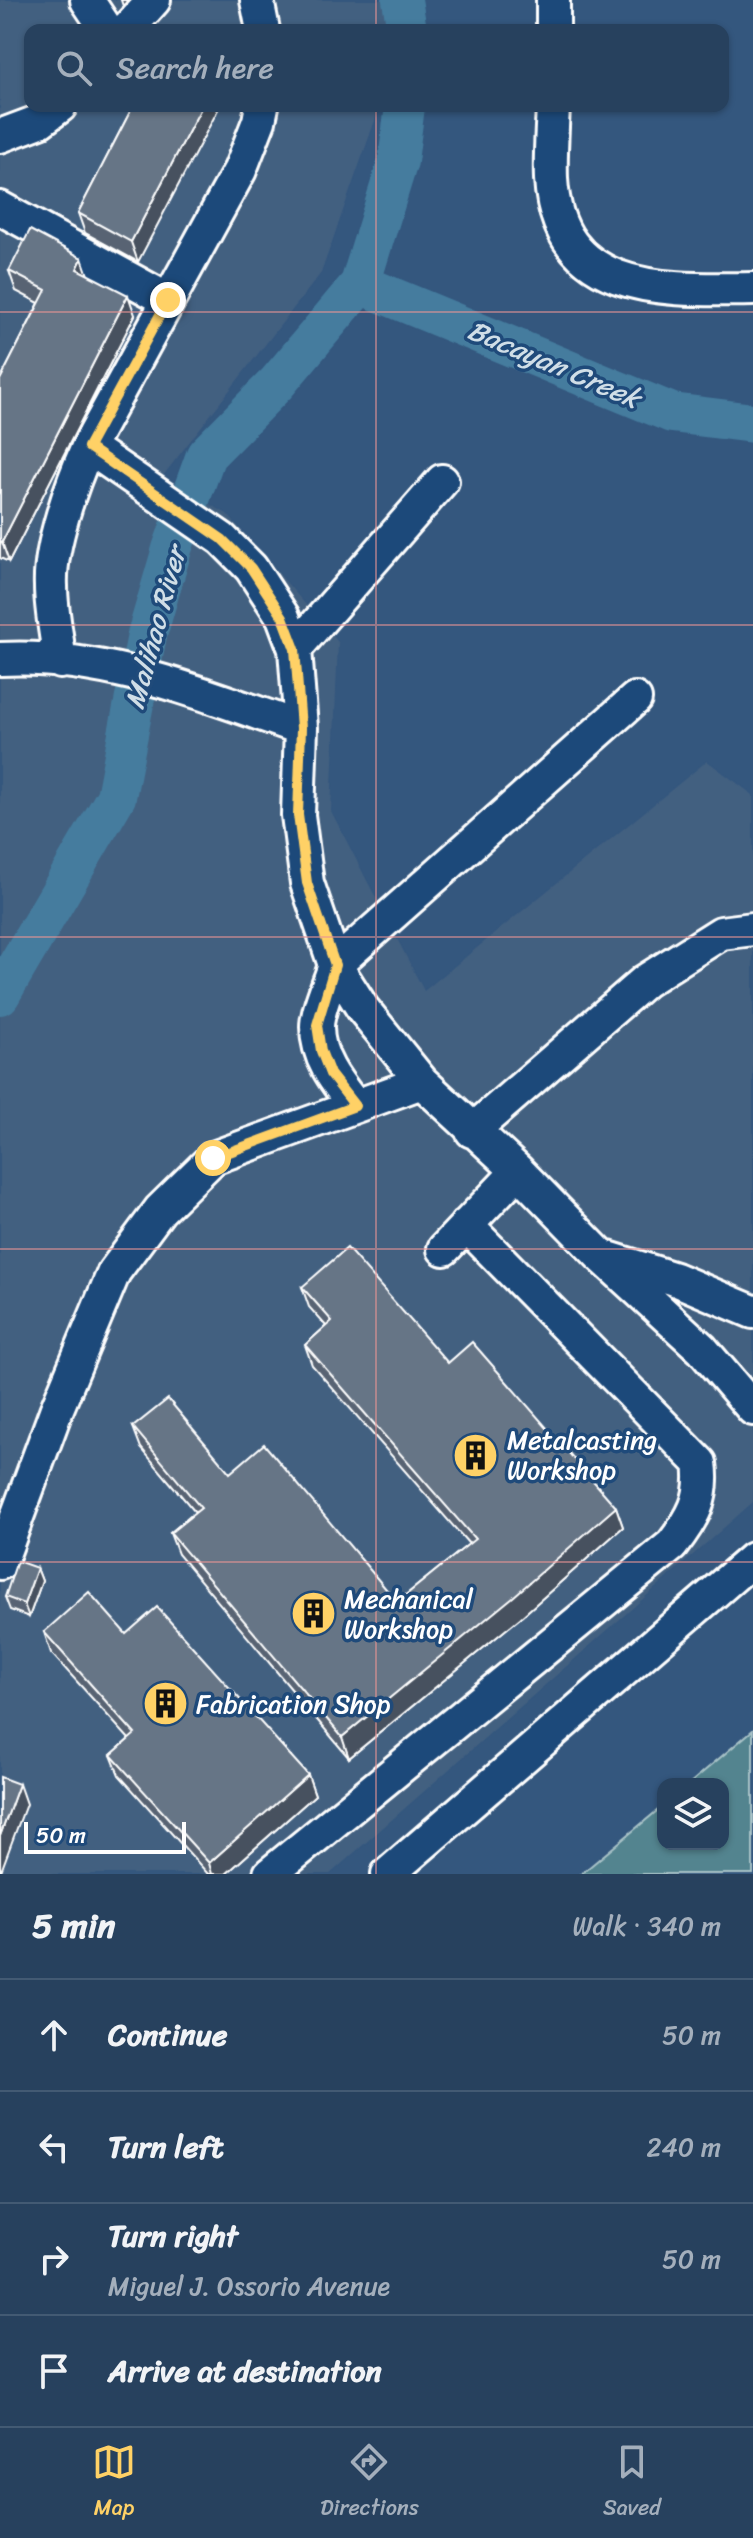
<!DOCTYPE html>
<meta charset="utf-8">
<style>
body{margin:0;font-family:Sriracha,sans-serif;background:#334c67;color:#f1f3f6}
.controls{position:absolute;right:24px;bottom:24px;display:grid;overflow:hidden;border-radius:16px;box-shadow:0 2px 6px #0004}
.controls button{width:72px;height:72px;display:grid;place-items:center;padding:0;border:0;border-bottom:2px solid #435a73;background:#27415e;color:#f1f3f6;font:40px sans-serif}
.scale{position:absolute;left:24px;bottom:20px;width:162px;box-sizing:border-box;padding-left:8px;border:4px solid #fff;border-top:0;font-size:22px;line-height:28px;white-space:nowrap;color:#fff;-webkit-text-stroke:6px #1f4a7a;paint-order:stroke}
.stop{position:absolute;width:24px;height:24px;margin:-18px;border:6px solid #ffd166;border-radius:50%;background:#fff}
.stop.end{background:#ffd166;border-color:#fff;box-shadow:0 2px 8px #0008}
.list{margin:0;padding:0;list-style:none}
h2{display:flex;justify-content:space-between;align-items:center;height:104px;margin:0;padding:0 32px;font-size:34px}
h2 small{font-size:26px;font-weight:400;color:#a4afbc}
.list li{display:grid;grid-template-columns:52px 1fr auto;gap:24px;align-items:center;box-sizing:border-box;height:112px;padding:0 32px;border-top:2px solid #435a73}
.list b{display:block;font-size:30px;white-space:nowrap}
.list p{margin:0;font-size:26px;white-space:nowrap;color:#a4afbc}
.list em{font-size:26px;font-style:normal;color:#a4afbc}
.icon{flex:none;width:44px;height:44px;fill:none;stroke:currentColor;stroke-width:2;stroke-linecap:round;stroke-linejoin:round}
.map{position:relative;flex:none;width:753px;height:1874px;overflow:hidden}
.search{position:absolute;background:#27415e;box-shadow:0 2px 6px #0004;left:24px;right:24px;top:24px;height:88px;display:flex;align-items:center;gap:20px;box-sizing:border-box;padding:0 28px;border-radius:16px;color:#a4afbc;font-size:30px}
.sheet{height:552px;background:#27415e}
nav{display:flex;justify-content:space-around;align-items:center;box-sizing:border-box;height:112px;border-top:2px solid #435a73;background:#27415e;font-size:22px;color:#a4afbc}
nav a{display:grid;justify-items:center;gap:4px}
nav .on{color:#ffd166}
.map>svg:first-child{display:block}
.built{fill:#436080}
.green{fill:#52848f;stroke:#a8c2c7;stroke-width:2}
.lines{fill:none;stroke-linecap:round;stroke-linejoin:round}
.river{stroke:#447c9e;stroke-width:40}
.minor-casing{stroke:#fff;stroke-width:38}
.minor{stroke:#1f4a7a;stroke-width:32}
.wall{fill:#586473;stroke:#fff;stroke-width:2}
.shaded-wall{fill:#47515e;stroke:#fff;stroke-width:2}
.building{fill:#667486;stroke:#fff;stroke-width:2}
.route{stroke:#ffd166;stroke-width:10}
.grid{fill:none;stroke:#ea9494;stroke-width:2;stroke-opacity:0.55}
.labels{text-anchor:middle;dominant-baseline:central;stroke-width:7;stroke-linejoin:round;paint-order:stroke}
.poi-label{font-size:26px;fill:#fff;stroke:#1f4a7a;text-anchor:start}
.water-label{font-size:28px;font-style:italic;fill:#d0dee7;stroke:#1f4a7a}
</style>
<div class="map">
<svg width="753" height="1874" viewBox="0 0 753 1874">
<rect width="100%" height="100%" fill="#34577e"/>
<filter id="ink" filterUnits="userSpaceOnUse"><feTurbulence type="fractalNoise" baseFrequency=".0125" numOctaves="2"/><feDisplacementMap in="SourceGraphic" scale="16" xChannelSelector="R" yChannelSelector="G"/><feConvolveMatrix kernelMatrix="1 2 1 2 8 2 1 2 1" color-interpolation-filters="sRGB"/></filter>
<g filter="url(#ink)">
<!-- built -->
<path class="built" d="M0 0H383L389 30H30V106H380L321 273 162 477 227 514 338 642 331 811 424 991 707 761 753 795V1502L330 1874H0Z"/>
<!-- green -->
<path class="green" d="M753 1730V1874H581L663 1806V1844H723V1784H689Z"/>
<g class="lines">
<!-- river -->
<path class="river" d="M402 0 407 30
M360 284 672 413 753 423
M0 995 116 797 147 635 172 549 206 455 277 383 360 284 398 161 405 106"/>
<defs>
<path id="minor" d="M87 0 107 30
M257 0 263 30
M127 30 154 0
M553 30V0
M262 106 259 121 240 170 88 447 222 539 251 568 283 617 295 649 301 728 298 815 307 883 335 965 363 1009 422 1082 518 1171 601 1256 702 1349 753 1409
M553 106C552 130 550 155 551 179 558 296 665 290 753 289
M0 136 40 121 60 106
M0 208 168 300
M295 649 442 481
M0 659C105 653 204 695 301 728
M60 662C57 637 51 611 51 586 49 547 72 483 88 447
M355 1106C337 1083 317 1059 317 1027 317 1010 330 982 335 965L635 699
M472 1131 645 981 721 933 753 929
M444 1249 518 1171
M608 1258 675 1279 753 1312
M0 1563 56 1411 114 1272 160 1210 213 1158 422 1082
M270 1874 672 1545C693 1518 705 1498 700 1463L466 1225
M388 1874 753 1559"/>
</defs>
<!-- minor casing -->
<use href="#minor" class="minor-casing"/>
<!-- minor -->
<use href="#minor" class="minor"/>
</g>
<!-- wall -->
<path class="wall" d="M133 106 138 262 85 233 78 213Z
M9 271 88 275 135 315 9 562 0 558V380L39 303 16 291Z
M302 1287 448 1363 616 1507 623 1527 520 1618 349 1758 178 1554 170 1533 195 1512 141 1448 133 1427 230 1473 397 1602 469 1544 312 1365 305 1345 326 1326 309 1307Z
M37 1568 42 1581 29 1617 10 1610 5 1597Z
M44 1632 126 1634 308 1775 315 1795 226 1874H208L119 1775 111 1755 129 1739 51 1653Z"/>
<!-- shaded-wall -->
<path class="shaded-wall" d="M121 0H128L123 6Z
M202 106H220L138 262 131 242Z
M82 258 89 278 77 269Z
M128 295 135 315 9 562 2 542Z
M616 1507 623 1527 520 1618 349 1758 342 1737Z
M37 1568 42 1581 29 1617 24 1604Z
M308 1775 315 1795 226 1874H212L209 1863Z
M19 1784 26 1804 0 1874V1836Z"/>
<!-- building -->
<path class="building" d="M133 106H202L131 242 78 213Z
M30 230 82 258 77 269 128 295 2 542 0 541V380L46 290 9 271Z
M347 1248 448 1363 472 1342 616 1507 513 1597 342 1737 170 1533 201 1508 133 1427 168 1399 230 1473 264 1444 397 1602 475 1539 305 1345 332 1321 302 1287Z
M17 1561 37 1568 24 1604 5 1597Z
M89 1592 126 1634 157 1607 308 1775 209 1863 111 1755 135 1734 44 1632Z
M0 1777 19 1784 0 1836Z"/>
</g>
<g class="lines" filter="url(#ink)">
<!-- route -->
<path class="route" d="M168 300 88 447 222 539 251 568 283 617 295 649 301 728 298 815 307 883 335 965 317 1025 321 1051 330 1074 355 1106 213 1158"/>
</g>
<!-- grid -->
<path class="grid" d="M376 0V30M376 106V1874M0 312H753M0 625H753M0 937H753M0 1249H753M0 1562H753"/>
<!-- icons -->
<defs>
<symbol id="building-disc" viewBox="-11 -11 22 22"><circle r="9.5" fill="#ffd166" stroke="#1f4a7a"/><path d="M-4-6H4V6H1V3H-1V6H-4ZM-2.5-4.3h1.7v1.8h-1.7ZM.8-4.3h1.7v1.8H.8ZM-2.5-1h1.7V.8h-1.7ZM.8-1h1.7V.8H.8Z" fill="#111"/></symbol>
</defs>
<g fill-rule="evenodd">
<use href="#building-disc" x="450" y="1430" width="51" height="51"/>
<use href="#building-disc" x="288" y="1588" width="51" height="51"/>
<use href="#building-disc" x="140" y="1678" width="51" height="51"/>
</g>
<g class="labels">
<!-- poi labels -->
<g class="poi-label">
<text x="507" y="1440">Metalcasting<tspan x="507" dy="30">Workshop</tspan></text>
<text x="344" y="1599">Mechanical<tspan x="344" dy="30">Workshop</tspan></text>
<text x="196" y="1704">Fabrication Shop</text>
</g>
<!-- water labels -->
<g class="water-label">
<text transform="translate(554 364) rotate(23)">Bacayan Creek</text>
<text transform="translate(155 628) rotate(-75)">Malihao River</text>
</g>
</g>
</svg>
<div class="controls">
<button><svg class="icon" aria-label="layers" viewBox="0 0 24 24"><path d="M12 4l9 5-9 5-9-5zM3 14l9 5 9-5"/></svg></button>
</div>
<div class="scale">50 m</div>
<div class="stop" style="left:213px;top:1158px"></div>
<div class="stop end" style="left:168px;top:300px"></div>
<div class="search"><svg class="icon" aria-label="search" viewBox="0 0 24 24"><circle cx="10" cy="10" r="6"/><path d="M15 15l6 6"/></svg>Search here</div>
</div>
<section class="sheet">
<h2>5 min<small>Walk · 340 m</small></h2>
<ul class="list">
<li><svg class="icon" aria-label="ahead" viewBox="0 0 24 24"><path d="M12 20V5M6 11l6-6 6 6"/></svg><div><b>Continue</b></div><em>50 m</em></li>
<li><svg class="icon" aria-label="left" viewBox="0 0 24 24"><path d="M17 20v-9H6M10 6l-5 5 5 5"/></svg><div><b>Turn left</b></div><em>240 m</em></li>
<li><svg class="icon" aria-label="right" viewBox="0 0 24 24"><path d="M7 20v-9h11M14 6l5 5-5 5"/></svg><div><b>Turn right</b><p>Miguel J. Ossorio Avenue</p></div><em>50 m</em></li>
<li><svg class="icon" aria-label="arrive" viewBox="0 0 24 24"><path d="M6 21V4h12l-3 4 3 4H6"/></svg><div><b>Arrive at destination</b></div></li>
</ul>
</section>
<nav>
<a class="on"><svg class="icon" aria-label="map" viewBox="0 0 24 24"><path d="M3 6l6-2 6 2 6-2v14l-6 2-6-2-6 2zM9 4v14M15 6v14"/></svg>Map</a>
<a><svg class="icon" aria-label="directions" viewBox="0 0 24 24"><path d="M12 3l9 9-9 9-9-9zM9 14v-3h6M13 9l2 2-2 2"/></svg>Directions</a>
<a><svg class="icon" aria-label="saved" viewBox="0 0 24 24"><path d="M7 4h10v16l-5-4-5 4z"/></svg>Saved</a>
</nav>
